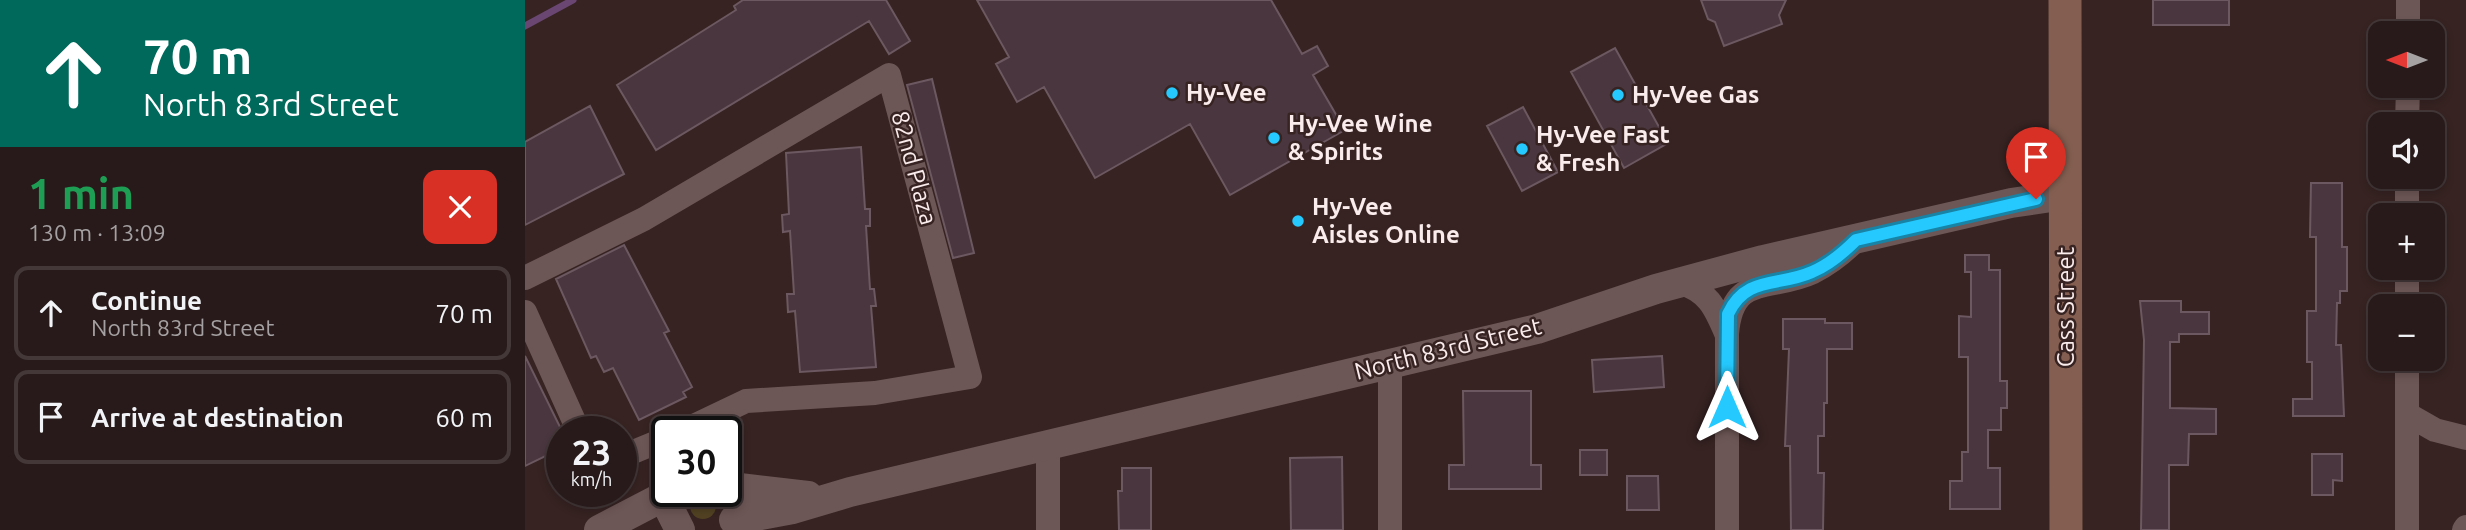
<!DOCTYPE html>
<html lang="en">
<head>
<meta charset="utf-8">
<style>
  body { margin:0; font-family:Ubuntu,sans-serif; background:#302323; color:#f1f3f6; height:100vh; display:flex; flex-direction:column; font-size:26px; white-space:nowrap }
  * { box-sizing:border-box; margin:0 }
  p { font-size:23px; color:#a5a1a2 }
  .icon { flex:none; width:38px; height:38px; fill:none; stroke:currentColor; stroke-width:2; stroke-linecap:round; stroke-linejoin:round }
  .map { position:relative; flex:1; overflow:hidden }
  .sheet { display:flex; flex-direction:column; background:#281a1a; width:525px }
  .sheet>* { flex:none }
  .banner { background:#00695c; color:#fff; overflow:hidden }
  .needle { width:46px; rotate:270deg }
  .fabs { position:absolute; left:1843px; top:21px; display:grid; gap:14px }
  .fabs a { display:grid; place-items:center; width:77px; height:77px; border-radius:14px; background:#281a1a; box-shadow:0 4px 10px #0003,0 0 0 2px #443839; font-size:35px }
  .speed { position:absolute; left:21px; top:416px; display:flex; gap:14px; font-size:35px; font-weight:700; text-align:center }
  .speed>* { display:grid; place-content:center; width:91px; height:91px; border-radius:50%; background:#281a1a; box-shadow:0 4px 10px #0003,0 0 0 2px #443839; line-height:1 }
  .speed small { font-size:18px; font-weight:400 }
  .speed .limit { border:4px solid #111; border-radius:10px; background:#fff; color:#111 }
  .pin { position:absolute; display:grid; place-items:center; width:60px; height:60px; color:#fff; margin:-72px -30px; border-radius:50% 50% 50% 0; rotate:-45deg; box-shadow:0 0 7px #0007 }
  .pin .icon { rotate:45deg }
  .me { position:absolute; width:77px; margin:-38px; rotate:0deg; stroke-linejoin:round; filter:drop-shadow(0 0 5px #0008) }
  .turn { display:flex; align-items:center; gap:24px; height:147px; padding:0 28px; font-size:32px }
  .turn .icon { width:91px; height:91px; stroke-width:2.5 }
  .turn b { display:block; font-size:49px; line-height:60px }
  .round { display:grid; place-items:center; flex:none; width:74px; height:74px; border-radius:14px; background:#302323 }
  .overview { display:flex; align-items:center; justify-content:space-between; height:119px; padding:0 28px }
  h1 { font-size:42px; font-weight:700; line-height:52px; color:#1e9e55 }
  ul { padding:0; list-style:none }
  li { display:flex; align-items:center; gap:21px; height:94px; margin:0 14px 10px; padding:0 14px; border:4px solid #443839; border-radius:14px }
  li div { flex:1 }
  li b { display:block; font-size:26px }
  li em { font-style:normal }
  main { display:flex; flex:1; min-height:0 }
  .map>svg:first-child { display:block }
  .green { fill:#534323 }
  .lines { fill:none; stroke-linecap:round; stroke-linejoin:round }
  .stream { stroke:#6a4673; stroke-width:7 }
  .building { fill:#49363e; stroke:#6c5860; stroke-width:2 }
  .minor { stroke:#6d5756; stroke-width:24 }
  .tertiary { stroke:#6d5756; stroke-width:30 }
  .secondary { stroke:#845f51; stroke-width:33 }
  .route-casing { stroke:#1883a5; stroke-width:18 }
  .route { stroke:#25c9fe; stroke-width:12 }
  .poi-dot { fill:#25c9fe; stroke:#362322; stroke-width:2.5 }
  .labels { text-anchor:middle; stroke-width:5; stroke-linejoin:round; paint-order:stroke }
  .poi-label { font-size:24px; font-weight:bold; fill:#faecec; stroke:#362322; text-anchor:start }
  .street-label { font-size:24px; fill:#faecec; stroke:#362322 }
</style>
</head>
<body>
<main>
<section class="sheet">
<div class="banner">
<div class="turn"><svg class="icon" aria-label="ahead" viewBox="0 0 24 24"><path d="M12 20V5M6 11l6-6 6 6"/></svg><div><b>70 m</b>North 83rd Street</div></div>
</div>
<div class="overview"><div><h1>1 min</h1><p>130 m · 13:09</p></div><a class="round" style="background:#d93025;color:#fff"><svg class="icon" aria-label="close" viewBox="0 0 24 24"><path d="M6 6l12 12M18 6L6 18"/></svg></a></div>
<ul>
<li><svg class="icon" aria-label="ahead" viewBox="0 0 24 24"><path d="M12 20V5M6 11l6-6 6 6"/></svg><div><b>Continue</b><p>North 83rd Street</p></div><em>70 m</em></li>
<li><svg class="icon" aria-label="arrive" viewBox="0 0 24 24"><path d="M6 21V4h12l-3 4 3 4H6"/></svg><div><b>Arrive at destination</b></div><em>60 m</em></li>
</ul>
</section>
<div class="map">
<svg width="1941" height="530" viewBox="0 0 1941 530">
  <rect width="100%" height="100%" fill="#362322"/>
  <path class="green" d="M165 506a13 13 0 1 1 26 0a13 13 0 1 1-26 0Z"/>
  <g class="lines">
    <path class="stream" d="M 0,26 L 48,0"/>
  </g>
  <path class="building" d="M 218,0 L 361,0 L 385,41 L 364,54 L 344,21 L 131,150 L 92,85 L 211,10 L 209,6 Z
    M 452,0 L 746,0 L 777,54 L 792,46 L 803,66 L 788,75 L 820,130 L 705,195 L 665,124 L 570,178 L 519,87 L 492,102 L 471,64 L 484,57 Z
    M 1176,0 L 1261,0 L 1254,15 L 1257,24 L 1199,46 L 1190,22 L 1183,19 Z
    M 1628,0 L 1704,0 L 1704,25 L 1628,25 Z
    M 1090,48 L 1143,143 L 1099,168 L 1046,72 Z
    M 407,79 L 449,253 L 428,258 L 382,85 Z
    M 65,106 L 99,174 L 0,225 L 0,142 Z
    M 998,107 L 1033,172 L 997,191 L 962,126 Z
    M 336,147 L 340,209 L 345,209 L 345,226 L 341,226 L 345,289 L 349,289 L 351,306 L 346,306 L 351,367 L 275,372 L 270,311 L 263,312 L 262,294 L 269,294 L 265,231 L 258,232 L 257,215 L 264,214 L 261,153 Z
    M 1786,183 L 1817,183 L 1817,247 L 1822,247 L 1822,291 L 1815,291 L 1815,303 L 1812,303 L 1811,345 L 1816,345 L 1819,416 L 1768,416 L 1768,399 L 1787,399 L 1787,362 L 1782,362 L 1782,311 L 1791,311 L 1791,237 L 1785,237 Z
    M 99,245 L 144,331 L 139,333 L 167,387 L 158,392 L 161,397 L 114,420 L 88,368 L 79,372 L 71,356 L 66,358 L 31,279 Z
    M 1440,255 L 1464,255 L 1464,270 L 1475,270 L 1475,381 L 1482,381 L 1482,408 L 1476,408 L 1476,430 L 1463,430 L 1463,468 L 1475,468 L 1475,509 L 1425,509 L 1425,481 L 1437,481 L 1437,452 L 1443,452 L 1443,357 L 1434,357 L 1434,316 L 1446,317 L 1446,272 L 1440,272 Z
    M 1615,301 L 1656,301 L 1656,312 L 1684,312 L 1684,334 L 1654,334 L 1654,342 L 1645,342 L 1645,408 L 1691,409 L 1691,434 L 1664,434 L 1663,465 L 1644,465 L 1644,530 L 1616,530 L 1619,340 Z
    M 1258,319 L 1300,319 L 1300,323 L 1327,323 L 1327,349 L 1302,349 L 1302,403 L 1299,403 L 1299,436 L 1293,436 L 1293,473 L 1299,473 L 1298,530 L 1266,530 L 1265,446 L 1260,446 L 1264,349 L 1258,349 Z
    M 0,356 L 37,431 L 37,448 L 0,466 Z
    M 1137,356 L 1139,387 L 1069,392 L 1067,360 Z
    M 938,391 L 1006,391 L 1006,465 L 1016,465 L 1016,489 L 924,489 L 924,465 L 939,465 Z
    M 1055,450 L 1082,450 L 1082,475 L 1055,475 Z
    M 1787,454 L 1817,454 L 1817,481 L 1808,480 L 1808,495 L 1787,495 Z
    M 817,457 L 818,530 L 766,530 L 765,458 Z
    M 597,468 L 626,468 L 626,530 L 594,530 L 593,491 L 597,491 Z
    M 1102,476 L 1133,476 L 1134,510 L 1102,510 Z"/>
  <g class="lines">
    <path class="minor" d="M 1883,33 L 1883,0
      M 1882,124 L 1883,86
      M 1882,215 L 1882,177
      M 0,278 L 119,219 L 364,75 L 445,377 L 350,393 L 221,401 L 156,432
      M 1154,282 C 1183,291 1190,307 1201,333
      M 1882,306 L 1882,268
      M 0,312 L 54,432
      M 1882,414 L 1910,430 L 1941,438
      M 523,446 L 523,530
      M 96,457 L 142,438
      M 865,530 L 865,364
      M 1202,530 L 1202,334 C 1207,272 1245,292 1288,272 C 1304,264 1318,253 1331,240
      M 1882,530 L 1882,359
      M 1939,530 L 1941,527"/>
    <path class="tertiary" d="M 206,487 L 283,496
      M 148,492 L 145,510 L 155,530
      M 209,520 L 268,509 L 325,492 L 1012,329 L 1131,289 L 1238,260 L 1486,203 L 1540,195
      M 74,530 L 147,492"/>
    <path class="secondary" d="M 1540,0 L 1541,530"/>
  </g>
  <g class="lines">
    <g class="route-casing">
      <path id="route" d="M 1202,407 L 1203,314 C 1221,275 1254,287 1287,272 C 1304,265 1318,253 1331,240 L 1511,199"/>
    </g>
    <use href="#route" class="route"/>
  </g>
  <g class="poi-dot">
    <circle cx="647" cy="93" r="7"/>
    <circle cx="1093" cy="95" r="7"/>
    <circle cx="749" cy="138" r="7"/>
    <circle cx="997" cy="149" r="7"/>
    <circle cx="773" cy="221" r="7"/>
  </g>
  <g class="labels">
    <g class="poi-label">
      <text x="661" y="101">Hy-Vee</text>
      <text x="1107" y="103">Hy-Vee Gas</text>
      <text x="763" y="132">Hy-Vee Wine<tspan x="763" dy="28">&amp; Spirits</tspan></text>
      <text x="1011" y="143">Hy-Vee Fast<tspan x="1011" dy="28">&amp; Fresh</tspan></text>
      <text x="787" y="215">Hy-Vee<tspan x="787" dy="28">Aisles Online</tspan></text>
    </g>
    <g class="street-label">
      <text transform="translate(389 168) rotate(75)" y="8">82nd Plaza</text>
      <text transform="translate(1541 307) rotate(-90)" y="8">Cass Street</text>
      <text transform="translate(923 349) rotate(-14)" y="8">North 83rd Street</text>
    </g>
  </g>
</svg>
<div class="fabs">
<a><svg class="needle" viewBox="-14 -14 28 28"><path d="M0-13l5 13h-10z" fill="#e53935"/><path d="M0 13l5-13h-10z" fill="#a5a1a2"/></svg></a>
<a><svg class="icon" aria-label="sound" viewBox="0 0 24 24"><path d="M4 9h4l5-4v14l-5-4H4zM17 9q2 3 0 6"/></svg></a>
<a>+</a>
<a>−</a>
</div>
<div class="speed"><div>23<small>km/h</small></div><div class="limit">30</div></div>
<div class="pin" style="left:1511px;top:199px;background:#d93025"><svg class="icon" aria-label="arrive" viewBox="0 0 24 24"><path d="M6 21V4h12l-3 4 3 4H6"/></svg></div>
<svg class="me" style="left:1202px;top:407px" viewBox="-20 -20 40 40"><path d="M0-17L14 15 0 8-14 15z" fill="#25c9fe" stroke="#fff" stroke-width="4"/></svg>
</div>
</main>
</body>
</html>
